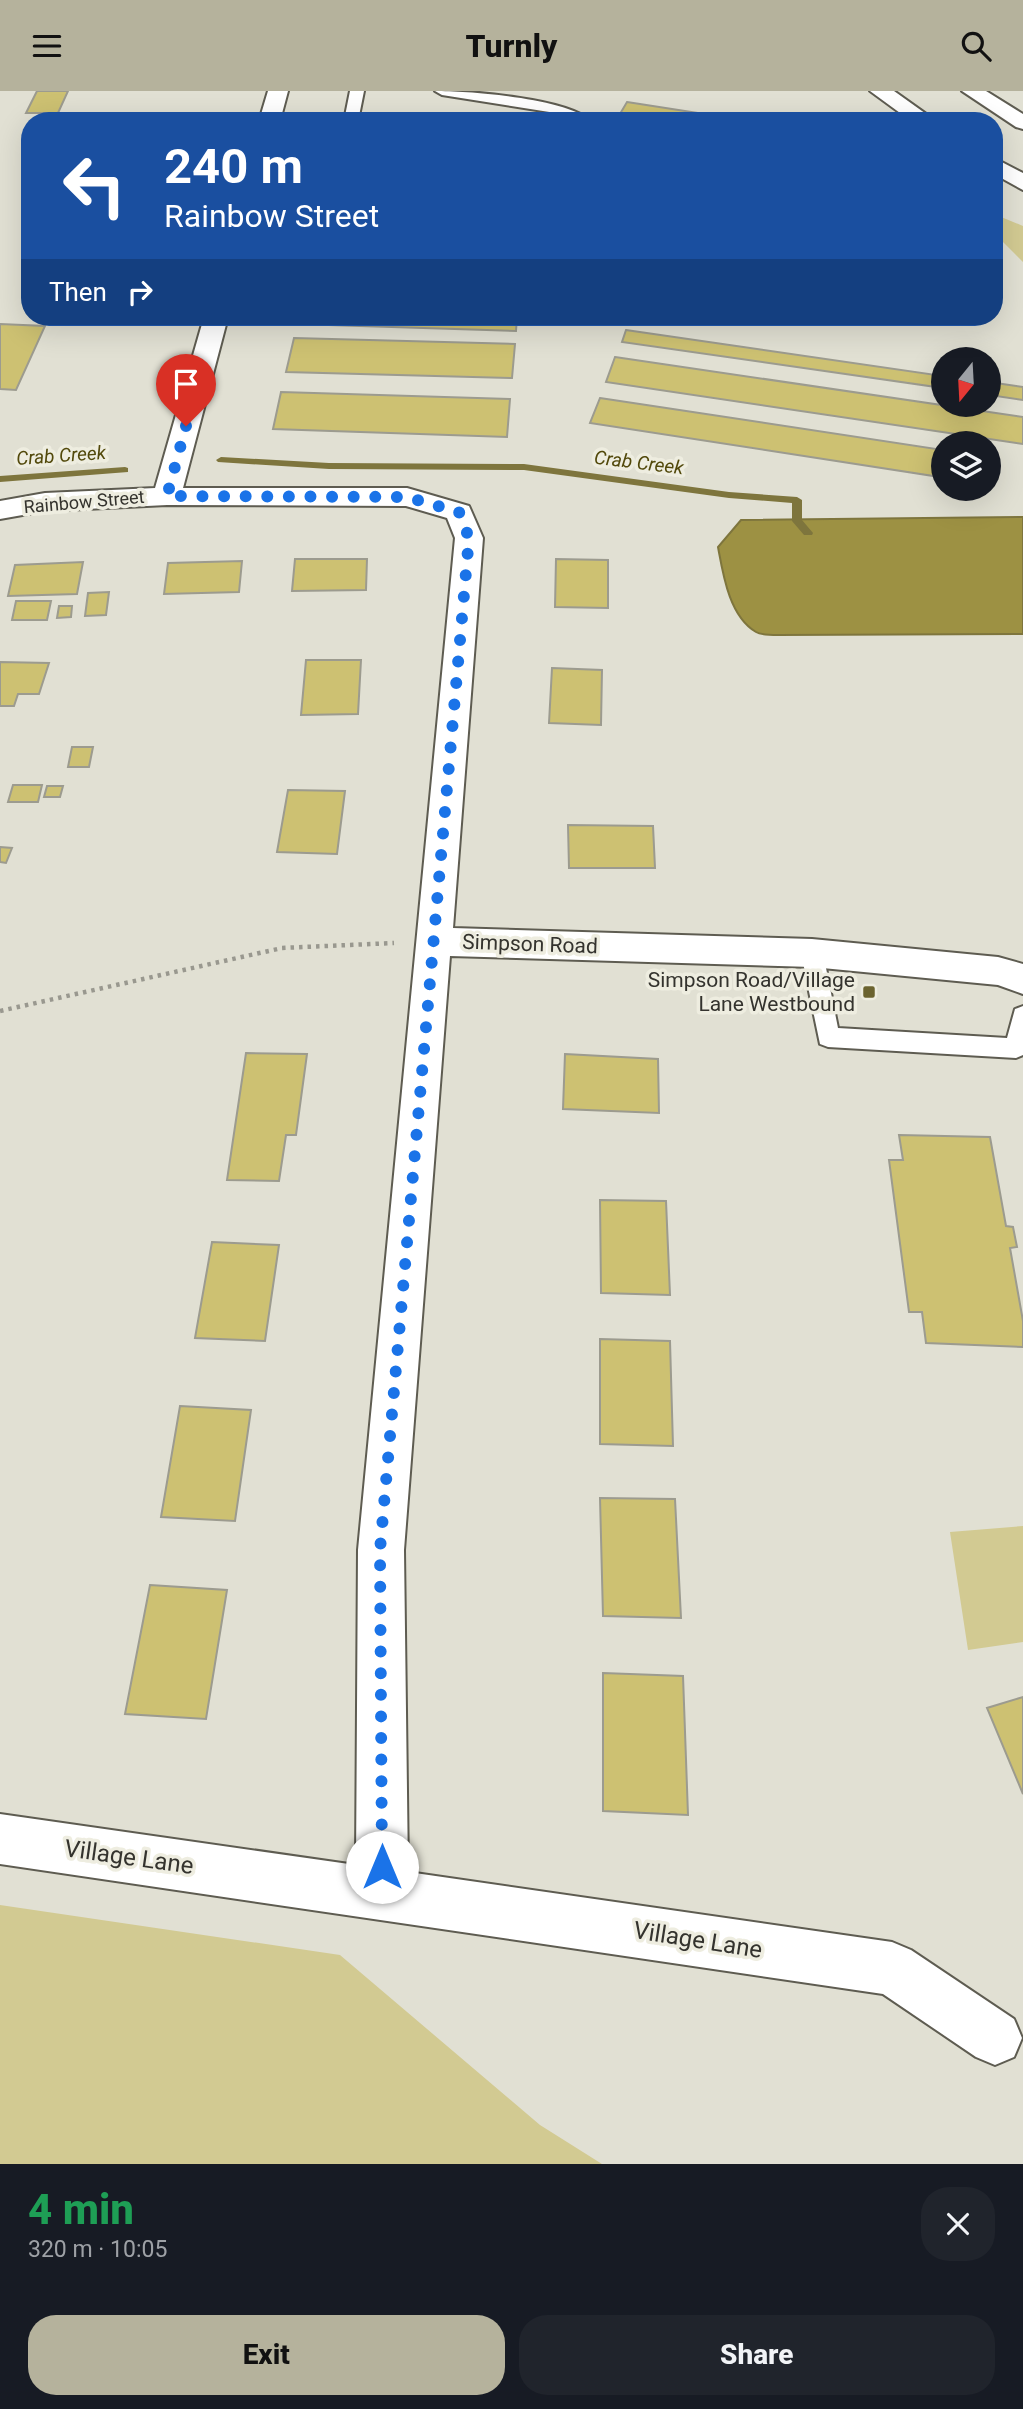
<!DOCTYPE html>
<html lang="en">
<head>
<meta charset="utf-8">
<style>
  body { margin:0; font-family:Roboto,sans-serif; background:#20242c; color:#f1f3f6; height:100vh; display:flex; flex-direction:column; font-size:26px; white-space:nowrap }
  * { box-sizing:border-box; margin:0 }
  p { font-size:23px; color:#9ea1a6 }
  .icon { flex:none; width:38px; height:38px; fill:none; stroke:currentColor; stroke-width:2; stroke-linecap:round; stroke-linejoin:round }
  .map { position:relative; height:2073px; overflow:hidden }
  .drawer { display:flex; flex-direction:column; background:#171b24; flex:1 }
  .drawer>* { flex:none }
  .hud { position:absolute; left:21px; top:21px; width:982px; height:214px; border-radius:28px; box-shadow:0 7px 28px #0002; background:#1a4fa0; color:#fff; overflow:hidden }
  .needle { width:46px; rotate:198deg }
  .tools { position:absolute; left:931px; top:256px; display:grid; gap:14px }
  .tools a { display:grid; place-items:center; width:70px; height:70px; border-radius:50%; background:#171b24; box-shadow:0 7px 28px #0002; font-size:35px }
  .pin { position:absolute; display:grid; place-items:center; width:60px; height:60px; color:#fff; margin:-72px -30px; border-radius:50% 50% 50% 0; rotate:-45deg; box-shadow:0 0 7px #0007 }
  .pin .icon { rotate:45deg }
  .me { position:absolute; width:77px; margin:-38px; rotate:0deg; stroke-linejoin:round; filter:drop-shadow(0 0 5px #0008) }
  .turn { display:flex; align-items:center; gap:24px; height:147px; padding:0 28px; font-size:32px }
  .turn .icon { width:91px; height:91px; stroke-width:2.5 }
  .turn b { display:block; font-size:49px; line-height:60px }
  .then { display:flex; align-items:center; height:66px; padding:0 28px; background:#0003; gap:14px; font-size:26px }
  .round { display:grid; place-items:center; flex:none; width:74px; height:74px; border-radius:28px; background:#20242c }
  .head { display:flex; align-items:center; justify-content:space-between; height:119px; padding:0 28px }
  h1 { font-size:42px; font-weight:800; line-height:52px; color:#1e9e55 }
  .cta { display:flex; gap:14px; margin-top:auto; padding:14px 28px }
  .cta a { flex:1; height:80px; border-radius:28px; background:#b5b29c; color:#111; font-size:28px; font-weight:800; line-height:80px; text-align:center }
  .cta a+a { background:#20242c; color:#f1f3f6 }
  header { display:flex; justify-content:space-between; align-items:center; height:91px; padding:0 28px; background:#b5b29c; color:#111; font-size:32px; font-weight:800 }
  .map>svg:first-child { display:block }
  .green { fill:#d2ca92 }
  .water { fill:#9d9143; stroke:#7e753d; stroke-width:2 }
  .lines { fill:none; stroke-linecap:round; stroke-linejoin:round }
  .stream { fill:#7e753d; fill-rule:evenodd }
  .building { fill:#cdc172; stroke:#9c9b8f; stroke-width:2 }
  .lane-casing { stroke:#5e5c51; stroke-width:4 }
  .street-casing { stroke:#5e5c51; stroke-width:4 }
  .highway-casing { stroke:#5e5c51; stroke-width:4 }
  .path { stroke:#99988f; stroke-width:4.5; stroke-dasharray:3.5 5; stroke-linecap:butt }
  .lane { fill:#fff; fill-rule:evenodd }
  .street { fill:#fff; fill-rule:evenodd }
  .highway { fill:#fff; fill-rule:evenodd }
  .route { stroke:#1a73e8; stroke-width:12; stroke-dasharray:0 21.6 }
  .poi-dot { fill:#6b632f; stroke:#eeede0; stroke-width:2.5 }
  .labels { text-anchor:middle; stroke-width:7; stroke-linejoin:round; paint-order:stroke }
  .far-street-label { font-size:18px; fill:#34332e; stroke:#eeede0 }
  .far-water-label { font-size:19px; font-style:italic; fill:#52490b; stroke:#eeede0 }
  .street-label { font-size:21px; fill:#34332e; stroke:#eeede0 }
  .poi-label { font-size:21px; fill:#34332e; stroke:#eeede0; text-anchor:end }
  .near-street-label { font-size:24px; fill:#34332e; stroke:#eeede0 }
</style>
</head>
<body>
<header><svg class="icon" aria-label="menu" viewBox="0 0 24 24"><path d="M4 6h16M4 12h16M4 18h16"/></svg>Turnly<svg class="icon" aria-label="search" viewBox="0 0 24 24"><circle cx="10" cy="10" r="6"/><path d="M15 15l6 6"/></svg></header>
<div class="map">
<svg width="1023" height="2073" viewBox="0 0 1023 2073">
  <rect width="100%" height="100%" fill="#e1e0d3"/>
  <path class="green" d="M 994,123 L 1023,135 L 1023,171 L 994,142 Z
    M 1023,1435 L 1023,1551 L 968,1559 L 950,1441 Z
    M 0,1814 L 340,1864 L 540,2034 L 602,2073 L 0,2073 Z"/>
  <path class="water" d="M 1023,426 L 1023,543 L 778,544 C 772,544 761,544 756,541 C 729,525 723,483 718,456 L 741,429 Z"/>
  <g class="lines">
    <path class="stream" d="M 221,366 L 329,372 L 524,373 L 729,401 L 797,406 L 802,409 L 802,429 L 813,442 L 812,444 L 804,444 L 792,430 L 792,412 L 729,407 L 524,379 L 329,378 L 218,371 L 216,369 Z
      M 125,376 L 128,377 L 128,381 L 0,391 L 0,385 Z"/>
  </g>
  <path class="building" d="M 37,0 L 68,0 L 58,22 L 26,22 Z
    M 627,11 L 698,22 L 694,30 L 617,28 Z
    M 300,226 L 517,226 L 516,240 L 298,233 Z
    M 0,233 L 45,235 L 16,299 L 0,298 Z
    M 626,239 L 943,285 L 943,297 L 622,251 Z
    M 294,247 L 515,253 L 512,287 L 286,281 Z
    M 615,266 L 1023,326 L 1023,353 L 606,291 Z
    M 989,291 L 1023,296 L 1023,309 L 989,304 Z
    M 281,301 L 510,308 L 507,346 L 273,338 Z
    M 600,307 L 943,359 L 940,386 L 590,332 Z
    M 295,468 L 367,468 L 366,499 L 292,500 Z
    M 556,468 L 608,469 L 608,517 L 555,516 Z
    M 242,470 L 239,501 L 164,503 L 168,472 Z
    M 83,471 L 77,503 L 8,505 L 15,474 Z
    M 109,501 L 106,524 L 85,525 L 88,502 Z
    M 16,510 L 51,510 L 47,529 L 12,529 Z
    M 59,515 L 72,515 L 71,526 L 57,527 Z
    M 306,569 L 361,569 L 358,623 L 301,624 Z
    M 0,571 L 49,572 L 39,603 L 18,603 L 14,615 L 0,615 Z
    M 552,577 L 602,579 L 601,634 L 549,632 Z
    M 72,656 L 93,656 L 89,676 L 68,676 Z
    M 13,694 L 42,694 L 38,711 L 8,711 Z
    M 47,695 L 63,695 L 60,706 L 44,706 Z
    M 288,699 L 345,700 L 337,763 L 277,761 Z
    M 568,734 L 653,735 L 655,777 L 569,777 Z
    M 0,756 L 12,757 L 6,772 L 0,771 Z
    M 246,962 L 307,963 L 296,1044 L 286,1044 L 279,1090 L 227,1089 Z
    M 565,963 L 658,968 L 659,1022 L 563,1018 Z
    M 899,1044 L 990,1046 L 1006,1135 L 1013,1136 L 1017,1156 L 1010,1157 L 1023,1230 L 1023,1256 L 926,1252 L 922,1221 L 909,1221 L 889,1069 L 903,1069 Z
    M 600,1109 L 666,1110 L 670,1204 L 601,1202 Z
    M 212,1151 L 279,1154 L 265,1250 L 195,1247 Z
    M 600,1248 L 670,1250 L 673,1355 L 600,1353 Z
    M 180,1315 L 251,1319 L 235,1430 L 161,1426 Z
    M 600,1407 L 675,1408 L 681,1527 L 603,1525 Z
    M 150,1494 L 227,1499 L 206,1628 L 125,1623 Z
    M 603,1582 L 683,1585 L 688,1724 L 603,1720 Z
    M 1023,1606 L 1023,1703 L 987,1617 Z"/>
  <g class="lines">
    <g class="lane-casing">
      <path id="lane" d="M 350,0 L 364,0 L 358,30 L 344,30 Z
        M 435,0 C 469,0 567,7 591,30 L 574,30 L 562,23 L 442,4 Z
        M 812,853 L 820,856 L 823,862 L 838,937 L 1007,947 L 1015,918 L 1023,915 L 1023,964 L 1016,967 L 828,956 L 820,953 L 801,862 L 804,856 Z"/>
    </g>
    <g class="street-casing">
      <path id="street" d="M 268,0 L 288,0 L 280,30 L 259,30 Z
        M 204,226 L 228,226 L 183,397 L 407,397 L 469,415 L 483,447 L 453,837 L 812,848 L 998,866 L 1023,873 L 1023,903 L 998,894 L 812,876 L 450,865 L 404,1459 L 408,1781 L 892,1851 L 911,1859 L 1014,1928 L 1022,1947 L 1014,1966 L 995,1974 L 976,1966 L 883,1903 L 0,1773 L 0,1723 L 356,1774 L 358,1459 L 455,447 L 447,427 L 406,415 L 167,414 L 45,420 L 0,428 L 0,410 L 45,402 L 155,397 Z"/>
    </g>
    <g class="highway-casing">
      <path id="highway" d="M 870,0 L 894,0 L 936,30 L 911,30 Z
        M 962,0 L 986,0 L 1023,23 L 1023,38 L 1016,36 Z
        M 994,67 L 1023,82 L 1023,99 L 994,83 Z"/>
    </g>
    <path class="path" d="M 0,920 L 282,857 L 394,852"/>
    <use href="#lane" class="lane"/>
    <use href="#street" class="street"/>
    <use href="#highway" class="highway"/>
  </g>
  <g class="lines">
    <path class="route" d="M 186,335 L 167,405 L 407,406 L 459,421 L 469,447 L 380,1459 L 382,1776"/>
  </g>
  <rect class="poi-dot" x="862" y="894" width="14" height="14" rx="3.5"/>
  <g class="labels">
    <g class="far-street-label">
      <text transform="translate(84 411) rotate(-5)" y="6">Rainbow Street</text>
    </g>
    <g class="far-water-label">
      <text transform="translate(61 364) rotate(-4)" y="7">Crab Creek</text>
      <text transform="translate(639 371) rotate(7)" y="7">Crab Creek</text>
    </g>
    <g class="street-label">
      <text transform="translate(530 853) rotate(2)" y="7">Simpson Road</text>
    </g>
    <g class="poi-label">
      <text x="855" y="896">Simpson Road/Village<tspan x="855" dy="24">Lane Westbound</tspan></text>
    </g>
    <g class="near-street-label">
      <text transform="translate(129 1766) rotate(8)" y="8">Village Lane</text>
      <text transform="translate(698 1849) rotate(9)" y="8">Village Lane</text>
    </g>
  </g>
</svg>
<div class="tools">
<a><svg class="needle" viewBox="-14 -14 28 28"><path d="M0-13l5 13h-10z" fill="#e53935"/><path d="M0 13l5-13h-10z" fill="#9ea1a6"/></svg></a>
<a><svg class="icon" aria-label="layers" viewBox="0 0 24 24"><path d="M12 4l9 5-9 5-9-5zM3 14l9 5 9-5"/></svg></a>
</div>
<div class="pin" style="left:186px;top:335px;background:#d93025"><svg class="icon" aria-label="arrive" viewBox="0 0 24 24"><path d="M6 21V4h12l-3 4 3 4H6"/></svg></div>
<svg class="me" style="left:382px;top:1776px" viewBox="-20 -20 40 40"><circle r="19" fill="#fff"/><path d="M0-13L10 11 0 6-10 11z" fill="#1a73e8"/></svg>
<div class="hud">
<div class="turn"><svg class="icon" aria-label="left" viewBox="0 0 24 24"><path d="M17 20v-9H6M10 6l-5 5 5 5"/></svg><div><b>240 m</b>Rainbow Street</div></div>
<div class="then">Then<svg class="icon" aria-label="right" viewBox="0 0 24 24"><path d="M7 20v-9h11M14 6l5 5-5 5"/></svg></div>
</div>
</div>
<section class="drawer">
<div class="head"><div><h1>4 min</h1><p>320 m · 10:05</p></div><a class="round"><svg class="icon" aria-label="close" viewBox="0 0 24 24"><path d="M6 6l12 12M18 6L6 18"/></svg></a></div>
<div class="cta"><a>Exit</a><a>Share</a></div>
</section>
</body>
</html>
